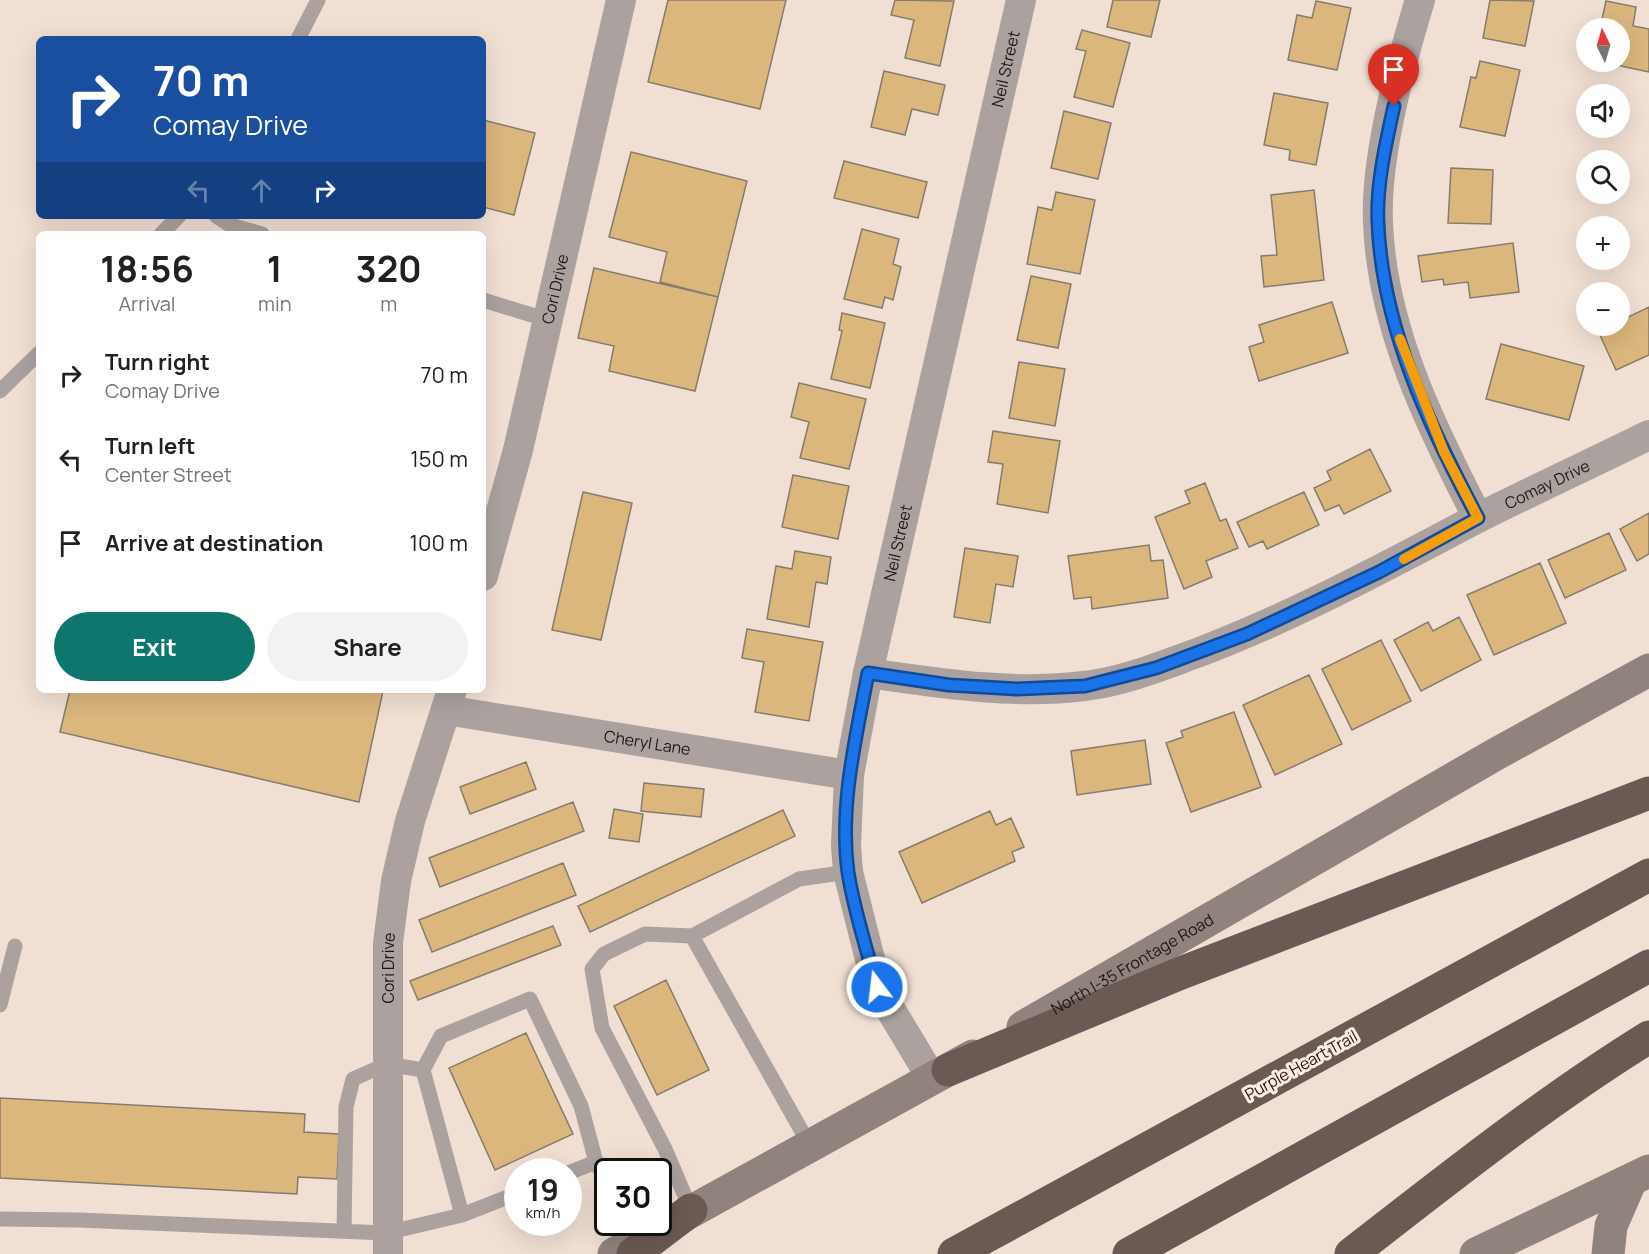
<!DOCTYPE html>
<html lang="en">
<head>
<meta charset="utf-8">
<style>
  body { margin:0; font-family:Manrope,sans-serif; background:#f2f2f2; color:#202124; height:100vh; display:flex; flex-direction:column; font-size:22px; white-space:nowrap }
  * { box-sizing:border-box; margin:0 }
  p { font-size:20px; color:#757577 }
  .icon { flex:none; width:33px; height:33px; fill:none; stroke:currentColor; stroke-width:2; stroke-linecap:round; stroke-linejoin:round }
  .map { position:relative; flex:1; overflow:hidden }
  .sheet { position:absolute; left:36px; top:231px; width:450px; height:462px; display:flex; flex-direction:column; background:#fff; border-radius:9px; box-shadow:0 6px 24px #0002 }
  .sheet>* { flex:none }
  .top-card { position:absolute; left:36px; top:36px; width:450px; height:183px; border-radius:9px; box-shadow:0 6px 24px #0002; background:#1a4fa0; color:#fff; overflow:hidden }
  .needle { width:39px; rotate:355deg }
  .fabs { position:absolute; left:1576px; top:18px; display:grid; gap:12px }
  .fabs a { display:grid; place-items:center; width:54px; height:54px; border-radius:50%; background:#fff; box-shadow:0 6px 24px #0002; font-size:30px }
  .speed { position:absolute; left:504px; top:1158px; display:flex; gap:12px; font-size:30px; font-weight:700; text-align:center }
  .speed>* { display:grid; place-content:center; width:78px; height:78px; border-radius:50%; background:#fff; box-shadow:0 6px 24px #0002; line-height:1 }
  .speed small { font-size:15px; font-weight:400 }
  .speed .limit { border:3px solid #111; border-radius:9px; background:#fff; color:#111 }
  .pin { position:absolute; display:grid; place-items:center; width:51px; height:51px; color:#fff; margin:-62px -26px; border-radius:50% 50% 50% 0; rotate:-45deg; box-shadow:0 0 6px #0007 }
  .pin .icon { rotate:45deg }
  .me { position:absolute; width:66px; margin:-33px; rotate:345deg; stroke-linejoin:round; filter:drop-shadow(0 0 4px #0008) }
  .turn { display:flex; align-items:center; gap:21px; height:126px; padding:0 18px; font-size:27px }
  .turn .icon { width:78px; height:78px; stroke-width:2.5 }
  .turn b { display:block; font-size:42px; line-height:51px }
  .lanes { display:flex; align-items:center; height:57px; padding:0 18px; background:#0003; justify-content:center; gap:30px; direction:ltr }
  .lanes .off { opacity:.35 }
  .eta { display:flex; justify-content:space-evenly; align-items:center; height:102px; text-align:center }
  .eta b { font-size:36px; font-weight:700; line-height:42px }
  .button { display:flex; gap:12px; margin-top:auto; padding:12px 18px }
  .button a { flex:1; height:69px; border-radius:36px; background:#0f766e; color:#fff; font-size:24px; font-weight:700; line-height:69px; text-align:center }
  .button a+a { background:#f2f2f2; color:#202124 }
  ul { padding:0; list-style:none }
  li { display:flex; align-items:center; gap:18px; height:84px; padding:0 18px }
  li div { flex:1 }
  li b { display:block; font-size:22px }
  li em { font-style:normal }
  .map>svg:first-child { display:block }
  .building { fill:#dbb67d; stroke:#867c6d; stroke-width:1.5 }
  .lines { fill:none; stroke-linecap:round; stroke-linejoin:round }
  .lane { stroke:#aba29f; stroke-width:15 }
  .street { stroke:#aba29f; stroke-width:30 }
  .secondary { stroke:#90837e; stroke-width:33 }
  .highway { stroke:#6b5953; stroke-width:33 }
  .route-casing { stroke:#114b97; stroke-width:15 }
  .route { stroke:#1a73e8; stroke-width:10 }
  .slow { stroke:#f59e0b; stroke-width:10 }
  .labels { text-anchor:middle; stroke-width:6; stroke-linejoin:round; paint-order:stroke }
  .street-label { font-size:16px; fill:#1d1813; stroke:#feede0 }
</style>
</head>
<body>
<div class="map">
<svg width="1649" height="1254" viewBox="0 0 1649 1254">
  <rect width="100%" height="100%" fill="#f1dfd3"/>
  <path class="building" d="M 668,0 L 786,0 L 760,109 L 648,82 Z
    M 895,0 L 954,1 L 940,66 L 905,58 L 914,20 L 891,15 Z
    M 1113,0 L 1160,0 L 1151,37 L 1107,27 Z
    M 1490,0 L 1534,1 L 1525,46 L 1483,38 Z
    M 1316,1 L 1351,8 L 1337,70 L 1288,60 L 1297,15 L 1312,18 Z
    M 1606,1 L 1636,7 L 1633,26 L 1649,29 L 1649,72 L 1602,62 L 1620,62 L 1620,28 L 1600,28 Z
    M 1082,30 L 1130,43 L 1113,107 L 1074,97 L 1086,51 L 1076,49 Z
    M 1480,61 L 1520,70 L 1505,136 L 1460,127 L 1471,77 L 1476,78 Z
    M 884,71 L 945,85 L 938,115 L 912,109 L 905,135 L 871,127 Z
    M 1274,93 L 1328,103 L 1316,165 L 1289,160 L 1290,150 L 1264,145 Z
    M 1064,111 L 1111,123 L 1098,179 L 1051,168 Z
    M 483,120 L 535,133 L 514,215 L 483,207 Z
    M 631,152 L 747,181 L 718,297 L 660,282 L 667,252 L 609,237 Z
    M 844,161 L 927,182 L 918,218 L 834,198 Z
    M 1451,168 L 1493,170 L 1491,224 L 1448,223 Z
    M 1314,190 L 1324,280 L 1264,287 L 1261,256 L 1277,255 L 1271,195 Z
    M 1056,192 L 1095,200 L 1080,274 L 1027,264 L 1038,207 L 1052,210 Z
    M 862,229 L 899,239 L 893,264 L 901,267 L 893,300 L 885,297 L 882,308 L 844,299 Z
    M 1513,243 L 1519,292 L 1470,298 L 1468,282 L 1444,285 L 1443,279 L 1422,282 L 1418,256 Z
    M 594,268 L 718,297 L 695,391 L 609,371 L 614,346 L 578,338 Z
    M 1031,276 L 1071,284 L 1058,348 L 1017,340 Z
    M 1332,302 L 1348,353 L 1259,381 L 1249,347 L 1264,342 L 1259,325 Z
    M 1649,307 L 1649,355 L 1616,370 L 1598,331 L 1610,326 L 1620,326 L 1620,321 Z
    M 842,313 L 885,323 L 870,388 L 831,379 L 842,331 L 839,330 Z
    M 1501,344 L 1584,366 L 1569,420 L 1486,399 Z
    M 1019,362 L 1065,369 L 1055,426 L 1009,418 Z
    M 799,383 L 866,399 L 849,469 L 800,458 L 809,422 L 791,417 Z
    M 993,431 L 1060,441 L 1048,513 L 997,504 L 1003,464 L 988,462 Z
    M 1370,449 L 1391,491 L 1344,514 L 1339,505 L 1325,511 L 1314,488 L 1331,480 L 1327,471 Z
    M 793,475 L 849,486 L 838,539 L 782,527 Z
    M 1205,483 L 1220,521 L 1226,519 L 1238,548 L 1206,561 L 1212,577 L 1184,589 L 1155,517 L 1190,503 L 1185,491 Z
    M 583,492 L 632,503 L 601,640 L 552,630 Z
    M 1304,492 L 1319,525 L 1267,549 L 1263,541 L 1249,547 L 1237,522 Z
    M 1649,513 L 1649,554 L 1637,561 L 1620,529 Z
    M 1609,533 L 1626,570 L 1565,598 L 1548,560 Z
    M 1149,545 L 1151,561 L 1163,560 L 1168,598 L 1092,609 L 1091,597 L 1074,599 L 1068,556 Z
    M 965,548 L 1018,556 L 1013,587 L 996,584 L 990,623 L 954,617 Z
    M 795,551 L 831,557 L 827,584 L 816,582 L 809,627 L 767,619 L 776,566 L 792,569 Z
    M 1540,563 L 1566,623 L 1494,655 L 1467,595 Z
    M 1459,617 L 1481,660 L 1421,691 L 1394,640 L 1428,622 L 1433,631 Z
    M 747,629 L 823,642 L 809,721 L 755,712 L 764,662 L 742,658 Z
    M 1381,640 L 1411,701 L 1352,730 L 1322,669 Z
    M 1309,675 L 1342,744 L 1275,775 L 1243,705 Z
    M 70,690 L 380,690 L 383,691 L 359,802 L 60,732 Z
    M 1234,712 L 1261,787 L 1191,812 L 1166,743 L 1183,737 L 1181,731 Z
    M 1145,740 L 1151,784 L 1077,795 L 1071,751 Z
    M 526,762 L 536,789 L 470,814 L 460,787 Z
    M 644,783 L 704,789 L 701,817 L 641,811 Z
    M 573,802 L 584,831 L 440,887 L 429,858 Z
    M 614,809 L 643,814 L 639,842 L 609,838 Z
    M 783,810 L 795,836 L 590,932 L 578,906 Z
    M 990,811 L 996,825 L 1011,818 L 1024,847 L 1012,852 L 1015,861 L 922,903 L 899,852 Z
    M 563,863 L 576,895 L 432,952 L 419,920 Z
    M 553,926 L 561,945 L 418,1000 L 410,981 Z
    M 666,980 L 709,1070 L 657,1095 L 614,1006 Z
    M 526,1033 L 573,1134 L 495,1170 L 449,1068 Z
    M 0,1098 L 305,1114 L 304,1132 L 339,1134 L 337,1179 L 298,1177 L 297,1194 L 0,1178 Z"/>
  <g class="lines">
    <path class="lane" d="M 298,39 L 318,0
      M 216,216 L 230,225 L 262,234
      M 161,234 L 179,216
      M 483,300 L 548,320
      M 0,391 L 39,353
      M 0,1005 L 15,946
      M 809,1144 L 692,936 L 799,879 L 848,872
      M 568,1173 L 596,1162
      M 691,1210 L 665,1149 L 602,1028 L 592,969 L 604,954 L 645,934 L 692,936
      M 462,1215 L 423,1070 L 441,1036 L 530,999 L 581,1106 L 596,1162 L 608,1185
      M 0,1219 L 78,1220 L 386,1233 L 462,1215 L 518,1193
      M 626,1222 L 636,1241
      M 344,1231 L 346,1107 L 353,1079 L 387,1064 L 423,1070"/>
    <g class="street">
      <path d="M 1420,0 C 1401,62 1375,158 1378,223 C 1382,328 1431,427 1478,518"/>
      <path id="s1" d="M 483,576 L 518,450 L 621,0"/>
      <path id="s2" d="M 868,673 C 939,683 1012,695 1084,686 C 1122,682 1161,666 1197,653 C 1295,616 1384,567 1478,518 C 1534,490 1592,463 1649,435"/>
      <path id="s3" d="M 446,710 L 849,775"/>
      <path id="s4" d="M 931,1077 L 877,987 L 848,872 L 846,846 L 849,775 L 868,673 L 1021,0"/>
      <path id="s5" d="M 388,1254 L 388,943 L 396,881 L 410,821 L 452,690"/>
    </g>
    <g class="secondary">
      <path id="s6" d="M 1023,1027 L 1496,754 L 1649,670"/>
      <path d="M 614,1254 L 973,1056"/>
      <path d="M 1476,1254 L 1649,1171"/>
      <path d="M 1608,1254 L 1611,1226 L 1631,1180"/>
    </g>
    <path class="highway" d="M 948,1070 L 1181,973 L 1649,793
      M 633,1254 L 691,1210
      M 954,1254 L 1649,875
      M 1129,1254 L 1649,966
      M 1351,1254 C 1448,1179 1544,1102 1649,1037"/>
  </g>
  <g class="lines">
    <g class="route-casing">
      <path id="route" d="M 877,987 C 867,950 854,911 848,872 C 839,806 856,737 868,673 L 949,685 L 1017,689 L 1085,686 L 1156,668 L 1247,634 L 1379,572 L 1478,518 C 1430,428 1382,327 1378,223 C 1376,185 1386,143 1394,106"/>
    </g>
    <use href="#route" class="route"/>
    <path class="slow" d="M 1400,339 L 1444,452 L 1478,518 L 1404,559"/>
  </g>
  <g class="labels">
    <g class="street-label">
      <text dy="6" stroke="none"><textPath href="#s4" startOffset="1044">Neil Street</textPath></text>
      <text dy="6" stroke="none"><textPath href="#s1" startOffset="296">Cori Drive</textPath></text>
      <text dy="6" stroke="none"><textPath href="#s2" startOffset="724">Comay Drive</textPath></text>
      <text dy="6" stroke="none"><textPath href="#s4" startOffset="558">Neil Street</textPath></text>
      <text dy="6" stroke="none"><textPath href="#s3" startOffset="204">Cheryl Lane</textPath></text>
      <text dy="6" stroke="none"><textPath href="#s6" startOffset="126">North I-35 Frontage Road</textPath></text>
      <text dy="6" stroke="none"><textPath href="#s5" startOffset="286">Cori Drive</textPath></text>
      <text transform="translate(1301 1065) rotate(-29)" y="6">Purple Heart Trail</text>
    </g>
  </g>
</svg>
<div class="fabs">
<a><svg class="needle" viewBox="-14 -14 28 28"><path d="M0-13l5 13h-10z" fill="#e53935"/><path d="M0 13l5-13h-10z" fill="#757577"/></svg></a>
<a><svg class="icon" aria-label="sound" viewBox="0 0 24 24"><path d="M4 9h4l5-4v14l-5-4H4zM17 9q2 3 0 6"/></svg></a>
<a><svg class="icon" aria-label="search" viewBox="0 0 24 24"><circle cx="10" cy="10" r="6"/><path d="M15 15l6 6"/></svg></a>
<a>+</a>
<a>−</a>
</div>
<div class="speed"><div>19<small>km/h</small></div><div class="limit">30</div></div>
<div class="pin" style="left:1394px;top:106px;background:#d93025"><svg class="icon" aria-label="arrive" viewBox="0 0 24 24"><path d="M6 21V4h12l-3 4 3 4H6"/></svg></div>
<svg class="me" style="left:877px;top:987px" viewBox="-20 -20 40 40"><circle r="17" fill="#1a73e8" stroke="#fff" stroke-width="3"/><path d="M0-11L8 9 0 5-8 9z" fill="#fff"/></svg>
<div class="top-card">
<div class="turn"><svg class="icon" aria-label="right" viewBox="0 0 24 24"><path d="M7 20v-9h11M14 6l5 5-5 5"/></svg><div><b>70 m</b>Comay Drive</div></div>
<div class="lanes"><svg class="icon off" aria-label="left" viewBox="0 0 24 24"><path d="M17 20v-9H6M10 6l-5 5 5 5"/></svg><svg class="icon off" aria-label="ahead" viewBox="0 0 24 24"><path d="M12 20V5M6 11l6-6 6 6"/></svg><svg class="icon" aria-label="right" viewBox="0 0 24 24"><path d="M7 20v-9h11M14 6l5 5-5 5"/></svg></div>
</div>
<section class="sheet">
<div class="eta">
<div><b>18:56</b><p>Arrival</p></div>
<div><b>1</b><p>min</p></div>
<div><b>320</b><p>m</p></div>
</div>
<ul>
<li><svg class="icon" aria-label="right" viewBox="0 0 24 24"><path d="M7 20v-9h11M14 6l5 5-5 5"/></svg><div><b>Turn right</b><p>Comay Drive</p></div><em>70 m</em></li>
<li><svg class="icon" aria-label="left" viewBox="0 0 24 24"><path d="M17 20v-9H6M10 6l-5 5 5 5"/></svg><div><b>Turn left</b><p>Center Street</p></div><em>150 m</em></li>
<li><svg class="icon" aria-label="arrive" viewBox="0 0 24 24"><path d="M6 21V4h12l-3 4 3 4H6"/></svg><div><b>Arrive at destination</b></div><em>100 m</em></li>
</ul>
<div class="button"><a>Exit</a><a>Share</a></div>
</section>
</div>
</body>
</html>
